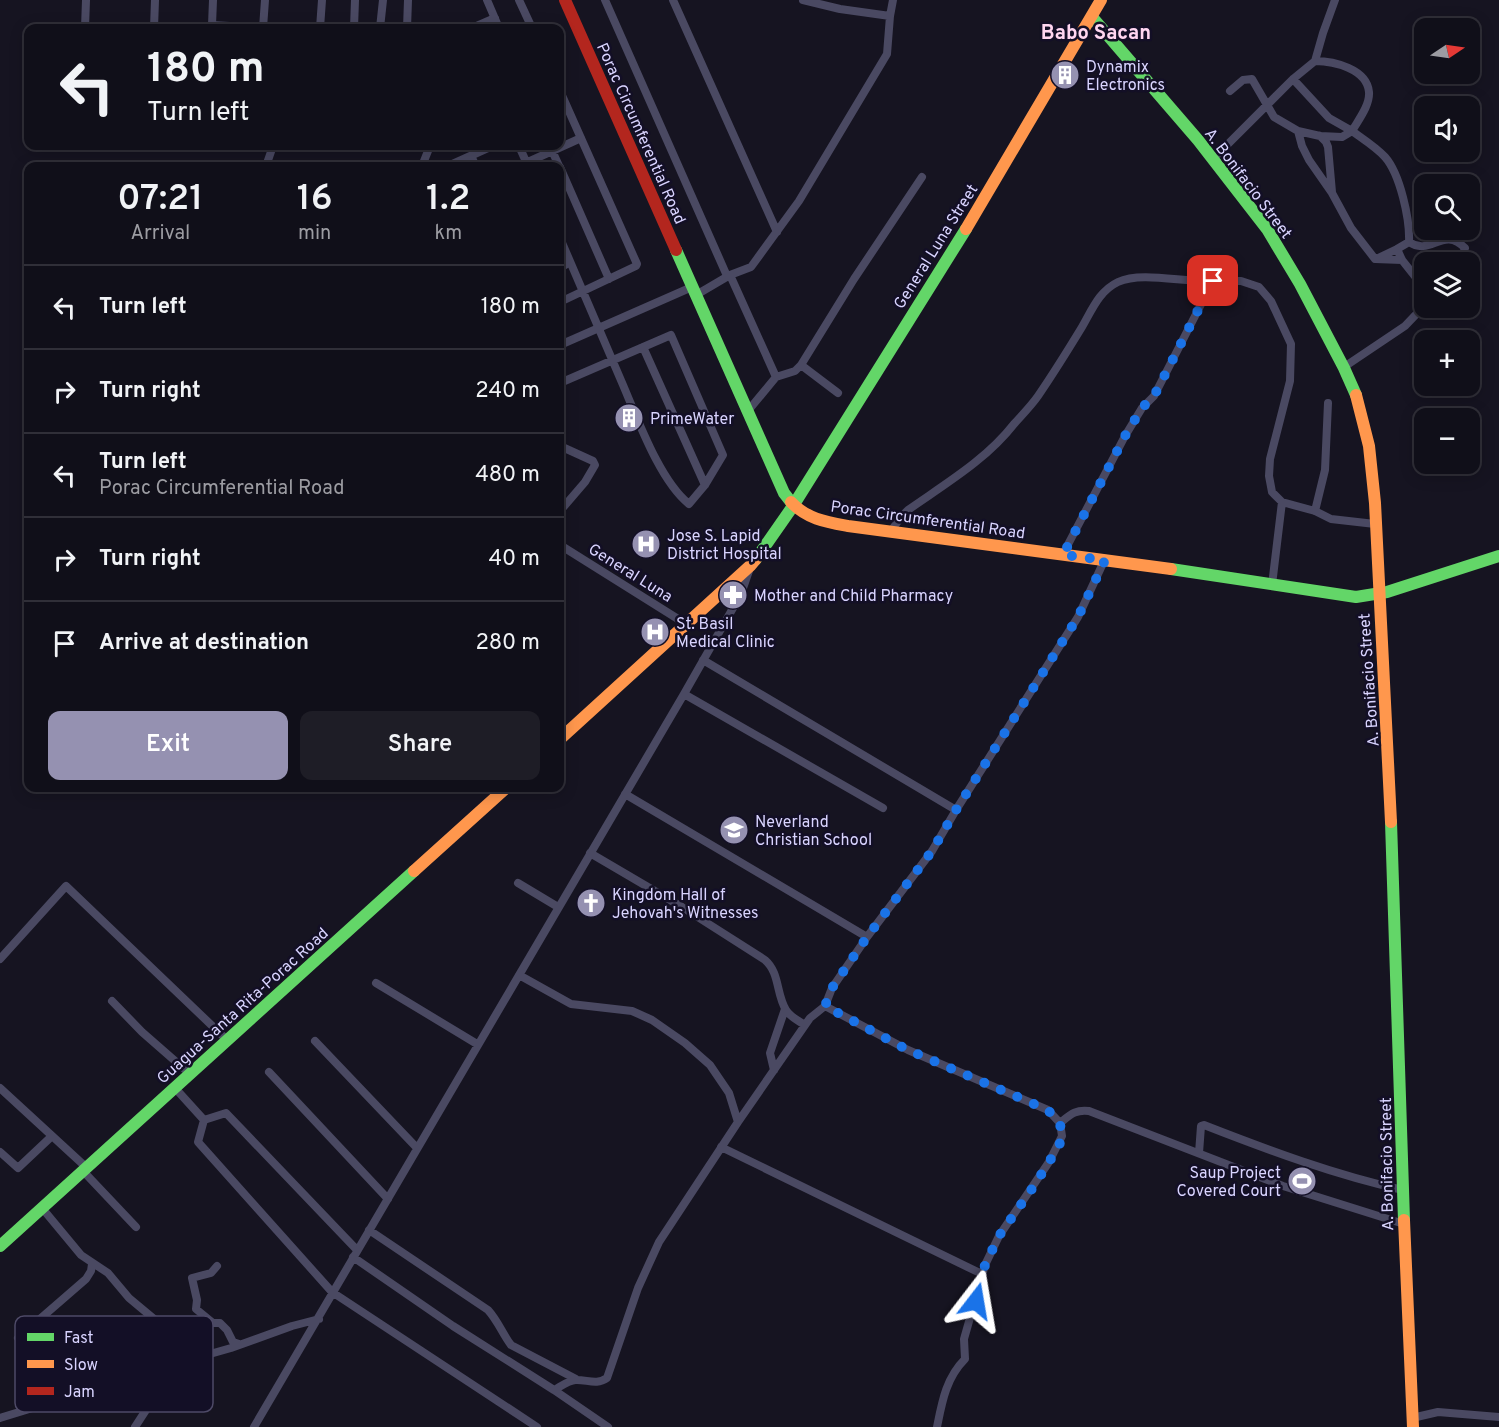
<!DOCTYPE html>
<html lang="en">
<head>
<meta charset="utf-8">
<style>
  body { margin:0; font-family:Overpass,sans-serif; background:#1e1d26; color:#f1f3f6; height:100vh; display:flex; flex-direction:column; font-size:22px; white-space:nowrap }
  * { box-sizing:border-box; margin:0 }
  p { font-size:20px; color:#9c9ca2 }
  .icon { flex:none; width:33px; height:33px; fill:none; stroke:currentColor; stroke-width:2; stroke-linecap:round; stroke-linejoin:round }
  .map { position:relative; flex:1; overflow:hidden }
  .drawer { position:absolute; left:24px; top:162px; width:540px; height:630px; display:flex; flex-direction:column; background:#100f19; border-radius:12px; box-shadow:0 3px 15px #0003,0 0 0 2px #302f38 }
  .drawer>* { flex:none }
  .hud { position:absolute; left:24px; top:24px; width:540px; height:126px; border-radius:12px; box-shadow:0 3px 15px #0003,0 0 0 2px #302f38; background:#100f19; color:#f1f3f6; overflow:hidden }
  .needle { width:39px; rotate:77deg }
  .fabs { position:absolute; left:1414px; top:18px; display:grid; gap:12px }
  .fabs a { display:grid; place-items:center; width:66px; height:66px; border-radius:12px; background:#100f19; box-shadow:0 3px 15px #0003,0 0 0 2px #302f38; font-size:30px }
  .pin { position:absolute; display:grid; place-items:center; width:51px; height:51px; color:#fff; margin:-26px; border-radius:12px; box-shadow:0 3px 9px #0006 }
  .me { position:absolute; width:66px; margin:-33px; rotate:14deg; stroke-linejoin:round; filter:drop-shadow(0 0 4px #0008) }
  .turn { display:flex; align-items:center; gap:21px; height:126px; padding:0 24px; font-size:27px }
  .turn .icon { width:78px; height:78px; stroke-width:2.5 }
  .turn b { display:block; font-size:42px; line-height:51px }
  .eta { display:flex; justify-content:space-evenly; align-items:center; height:102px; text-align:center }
  .eta b { font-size:36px; font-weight:600; line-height:42px }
  .action { display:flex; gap:12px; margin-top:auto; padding:12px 24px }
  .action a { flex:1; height:69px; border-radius:12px; background:#9591b1; color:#fff; font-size:24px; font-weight:600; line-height:69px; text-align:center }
  .action a+a { background:#1e1d26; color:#f1f3f6 }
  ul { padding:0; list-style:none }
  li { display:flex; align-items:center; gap:18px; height:84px; padding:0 24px; border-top:2px solid #302f38 }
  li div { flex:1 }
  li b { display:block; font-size:22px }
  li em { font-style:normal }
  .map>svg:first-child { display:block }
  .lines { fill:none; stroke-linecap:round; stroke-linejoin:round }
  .street { stroke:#4a4962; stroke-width:8 }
  .fast { stroke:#63d668; stroke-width:12 }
  .slow { stroke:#ff974d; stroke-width:12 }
  .jam { stroke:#b3261e; stroke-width:12 }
  .route { stroke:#1a73e8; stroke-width:10; stroke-dasharray:0 18 }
  .labels { text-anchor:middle; stroke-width:5; stroke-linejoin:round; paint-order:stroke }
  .poi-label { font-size:16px; fill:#d9d4ff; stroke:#130f26; text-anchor:start }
  .street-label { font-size:16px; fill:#d9d4ff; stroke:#130f26 }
  .quarter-label { font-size:20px; font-weight:bold; fill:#ffd6f0; stroke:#130f26 }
  .key { fill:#130f26; stroke:#4e4a67; stroke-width:1.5 }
  .key-label { font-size:16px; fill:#d9d4ff }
</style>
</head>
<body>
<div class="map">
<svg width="1499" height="1427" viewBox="0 0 1499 1427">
  <rect width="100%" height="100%" fill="#161421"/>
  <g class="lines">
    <path class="street" d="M 213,0 L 212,25 L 267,28
      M 487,0 L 499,28
      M 519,0 L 532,28
      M 605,0 L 727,276
      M 673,0 L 777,232
      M 803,0 L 840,9 L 890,16 L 893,0
      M 85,28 L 86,0
      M 154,28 L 155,0
      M 263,28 L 265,0
      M 320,28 L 322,0
      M 354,28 L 355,0
      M 380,28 L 383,0
      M 407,28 L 408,0
      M 472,28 L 495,18
      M 1315,61 L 1323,33 L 1335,0
      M 560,91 L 637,264 L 636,266 L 560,302
      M 1230,91 L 1243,80 L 1252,79 L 1274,117 L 1298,131 L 1320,136 L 1342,137 L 1352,131 L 1329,118 L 1293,79
      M 1298,131 L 1302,146 L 1309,160 L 1332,193 L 1351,228 L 1375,259 L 1402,260
      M 1320,136 L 1326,142 L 1328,147 L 1332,192
      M 519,146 L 528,166
      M 550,146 L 559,166
      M 471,156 L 476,166
      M 1213,159 L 1293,79 L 1315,61 C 1334,61 1367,69 1369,92 C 1370,105 1359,119 1352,131 C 1363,139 1376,147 1385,157 C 1400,174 1410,219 1409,242 C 1431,257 1443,225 1465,248 L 1460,262
      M 266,166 L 273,146
      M 422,166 L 430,146
      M 448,166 L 488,148 L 488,146
      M 519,166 L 581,138
      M 560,167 L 609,279
      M 560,238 C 581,287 602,336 623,385 C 638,420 660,481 689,504 L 705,485 L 723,455 L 671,335 C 634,351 597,367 560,383
      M 1409,242 L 1397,249 L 1402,260 L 1425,289
      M 1376,259 L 1397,249
      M 560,268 L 570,262
      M 696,295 L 730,275
      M 560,345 L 692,287
      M 643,347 L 705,485
      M 801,365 L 838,393
      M 1344,367 L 1405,326 L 1425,305
      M 776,377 L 795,371 L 801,365 L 854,279 L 922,177
      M 747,412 L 776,377 L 730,275 L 751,267 L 799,201 L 887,54 L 890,16
      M 560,446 L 593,461 L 595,465 L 585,482 L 560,511
      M 1315,511 L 1325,470 L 1328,403
      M 891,531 L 901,517 L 908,510 C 945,484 986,460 1014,424 C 1022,415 1031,406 1038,396 C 1053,374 1068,350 1082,327 C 1092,310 1099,291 1118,282 C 1142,271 1185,283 1213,281
      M 560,545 L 686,624
      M 1063,554 L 1125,436 L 1142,408 L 1154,396 L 1213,281 L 1241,281 L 1259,287 L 1271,301 L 1291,344 L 1290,381 L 1270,459 L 1269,476 L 1272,492 L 1282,502 L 1315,511 L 1331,519 L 1375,524
      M 1272,585 L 1282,502
      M 703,660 L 956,810
      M 684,694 L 883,808
      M 625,794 L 867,937 L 932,851 L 956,810 L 1078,617 L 1105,559
      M 590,853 L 682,907 L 765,960 C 780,973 776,994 786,1010 C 790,1017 799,1021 805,1025
      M 518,883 L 558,907
      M 0,959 L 66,886 L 227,1040
      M 376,983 L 477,1044
      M 112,1001 L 142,1032 L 190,1074
      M 825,1006 L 908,1050 L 1048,1110 L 1060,1123 L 1062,1136 L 1049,1162 L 999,1236 L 985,1265 L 964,1339 L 965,1359 C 946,1378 942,1402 937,1427
      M 315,1041 L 417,1148
      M 774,1070 L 770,1053 L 785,1009
      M 269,1072 L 388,1199
      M 0,1088 L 87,1168
      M 175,1088 L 204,1120
      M 738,1122 L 810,1018 L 825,1006 L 832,988 L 867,937
      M 1060,1123 C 1070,1115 1076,1109 1089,1111 L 1283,1186 L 1404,1224
      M 721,1147 L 982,1274
      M 0,1152 L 18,1168 L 52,1136
      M 1199,1153 L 1201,1126 L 1204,1125 C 1268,1150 1335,1175 1403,1190
      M 83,1171 L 136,1227
      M 42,1208 L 81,1255 L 108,1273 L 129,1298 L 165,1328 L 178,1345 L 193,1359
      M 369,1230 L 488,1310 C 498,1321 502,1333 511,1345 L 576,1379
      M 357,1250 L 226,1113 L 204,1120 L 198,1142 L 332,1292 L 537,1427
      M 353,1257 L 453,1326 L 554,1390 C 560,1387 570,1379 577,1380 C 588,1380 597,1385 607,1378 L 638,1288 L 659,1242 L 738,1122 L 729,1093 L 710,1065 L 685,1043 L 652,1020 L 632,1011 L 571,1004 L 519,975
      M 217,1266 L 211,1273 L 192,1278 L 197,1300 L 196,1309 L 213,1323 L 220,1323 L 227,1330 L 233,1342 L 239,1344
      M 18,1338 L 86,1279 L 91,1271 L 92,1264
      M 554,1390 L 608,1427
      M 0,1418 L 65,1398 L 94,1387 L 231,1348 L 292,1326 L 319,1319
      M 1412,1418 L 1438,1412 L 1499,1417
      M 135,1427 L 146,1410 L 166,1366
      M 254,1427 L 684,694 L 741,594 L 750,568"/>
    <path class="fast" d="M 1092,17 L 1198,140 L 1267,229 L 1300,284 L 1344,368 L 1356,395
      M 676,250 L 784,493 L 791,502
      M 756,559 L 793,506 L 966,229
      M 1171,569 L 1356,597 L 1387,592 L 1499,556
      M 1391,822 L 1404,1220
      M 0,1246 L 414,871"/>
    <path class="slow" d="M 966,229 L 1101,0
      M 1356,395 L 1369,446 L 1375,503 L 1391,822
      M 791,502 C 807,519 826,522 848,526 L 1171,569
      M 560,739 L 751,565 L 756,559
      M 414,871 L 506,788
      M 1404,1220 L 1413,1427"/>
    <path class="jam" d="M 565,0 L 676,250"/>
  </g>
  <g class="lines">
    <path class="route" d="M 976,1301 L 985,1265 L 999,1236 L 1034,1186 L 1059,1146 L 1062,1136 L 1060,1124 L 1048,1110 L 908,1050 L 825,1006 L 832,988 L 867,937 L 932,851 L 956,810 L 1078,617 L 1105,560 L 1063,555 L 1125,436 L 1142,408 L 1154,396 L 1213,281"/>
  </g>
  <defs>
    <g id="building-disc" transform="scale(1.5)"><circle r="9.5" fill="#9591b1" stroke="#130f26"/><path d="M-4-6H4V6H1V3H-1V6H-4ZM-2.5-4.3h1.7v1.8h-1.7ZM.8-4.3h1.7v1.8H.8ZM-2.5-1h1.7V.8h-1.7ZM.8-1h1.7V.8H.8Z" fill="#fff"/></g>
    <g id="hospital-disc" transform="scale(1.5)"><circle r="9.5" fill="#9591b1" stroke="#130f26"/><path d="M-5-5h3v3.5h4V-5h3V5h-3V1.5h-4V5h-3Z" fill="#fff"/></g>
    <g id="pharmacy-disc" transform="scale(1.5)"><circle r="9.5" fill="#9591b1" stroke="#130f26"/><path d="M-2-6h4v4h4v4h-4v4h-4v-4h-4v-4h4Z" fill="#fff"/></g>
    <g id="school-disc" transform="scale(1.5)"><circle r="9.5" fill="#9591b1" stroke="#130f26"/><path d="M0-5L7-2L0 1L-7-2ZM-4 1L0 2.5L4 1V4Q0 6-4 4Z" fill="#fff"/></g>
    <g id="church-disc" transform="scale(1.5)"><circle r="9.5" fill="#9591b1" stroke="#130f26"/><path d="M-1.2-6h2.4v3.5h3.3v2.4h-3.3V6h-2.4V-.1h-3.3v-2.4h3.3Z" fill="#fff"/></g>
    <g id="stadium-disc" transform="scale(1.5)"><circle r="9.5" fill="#9591b1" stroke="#130f26"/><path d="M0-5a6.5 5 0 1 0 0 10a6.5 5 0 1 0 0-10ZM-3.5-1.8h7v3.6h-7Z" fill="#fff"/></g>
  </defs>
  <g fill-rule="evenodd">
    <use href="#building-disc" x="1065" y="75"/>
    <use href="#building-disc" x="629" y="418"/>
    <use href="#hospital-disc" x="646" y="544"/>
    <use href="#pharmacy-disc" x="733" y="595"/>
    <use href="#hospital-disc" x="655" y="632"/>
    <use href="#school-disc" x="734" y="830"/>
    <use href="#church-disc" x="591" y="903"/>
    <use href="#stadium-disc" x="1302" y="1181"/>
  </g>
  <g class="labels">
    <g class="poi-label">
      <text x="1086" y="72">Dynamix<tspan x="1086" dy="18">Electronics</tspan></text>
      <text x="650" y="424">PrimeWater</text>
      <text x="667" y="541">Jose S. Lapid<tspan x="667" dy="18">District Hospital</tspan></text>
      <text x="754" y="601">Mother and Child Pharmacy</text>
      <text x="676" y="629">St. Basil<tspan x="676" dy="18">Medical Clinic</tspan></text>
      <text x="755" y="827">Neverland<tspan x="755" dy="18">Christian School</tspan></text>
      <text x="612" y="900">Kingdom Hall of<tspan x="612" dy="18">Jehovah's Witnesses</tspan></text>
      <text x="1281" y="1178" text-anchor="end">Saup Project<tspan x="1281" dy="18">Covered Court</tspan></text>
    </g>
    <g class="street-label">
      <text transform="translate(642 133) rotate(66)" y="6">Porac Circumferential Road</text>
      <text transform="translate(1249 183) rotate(53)" y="6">A. Bonifacio Street</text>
      <text transform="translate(935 246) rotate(-58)" y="6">General Luna Street</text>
      <text transform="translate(928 519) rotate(8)" y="6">Porac Circumferential Road</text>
      <text transform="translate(631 572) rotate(32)" y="6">General Luna</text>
      <text transform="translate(1368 680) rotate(-94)" y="6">A. Bonifacio Street</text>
      <text transform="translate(242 1005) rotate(-42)" y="6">Guagua-Santa Rita-Porac Road</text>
      <text transform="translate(1386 1164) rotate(-91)" y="6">A. Bonifacio Street</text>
    </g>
    <g class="quarter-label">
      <text x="1096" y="39">Babo Sacan</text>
    </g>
  </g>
  <rect x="15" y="1316" width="198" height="96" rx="9" class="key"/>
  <rect x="27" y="1333" width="27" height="8" fill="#63d668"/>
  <rect x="27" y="1360" width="27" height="8" fill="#ff974d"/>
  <rect x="27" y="1387" width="27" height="8" fill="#b3261e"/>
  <g class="key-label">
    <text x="64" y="1343">Fast</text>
    <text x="64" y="1370">Slow</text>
    <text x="64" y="1397">Jam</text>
  </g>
</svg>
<div class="fabs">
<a><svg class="needle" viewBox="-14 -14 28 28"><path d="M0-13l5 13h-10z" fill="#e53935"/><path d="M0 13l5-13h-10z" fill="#9c9ca2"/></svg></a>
<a><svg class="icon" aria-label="sound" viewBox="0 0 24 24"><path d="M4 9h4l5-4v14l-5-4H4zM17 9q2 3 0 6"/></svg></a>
<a><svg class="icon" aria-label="search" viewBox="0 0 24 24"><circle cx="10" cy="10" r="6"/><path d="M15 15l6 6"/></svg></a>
<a><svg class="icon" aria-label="layers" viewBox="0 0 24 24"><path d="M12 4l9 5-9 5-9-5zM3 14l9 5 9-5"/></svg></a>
<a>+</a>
<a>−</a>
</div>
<div class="pin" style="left:1213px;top:281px;background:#d93025"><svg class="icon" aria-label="arrive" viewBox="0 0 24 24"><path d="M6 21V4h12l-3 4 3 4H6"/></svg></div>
<svg class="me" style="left:976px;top:1301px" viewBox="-20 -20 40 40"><path d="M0-17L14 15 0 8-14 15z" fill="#1a73e8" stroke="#fff" stroke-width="4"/></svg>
<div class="hud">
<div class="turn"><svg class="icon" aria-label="left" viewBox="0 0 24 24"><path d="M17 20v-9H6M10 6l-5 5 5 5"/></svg><div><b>180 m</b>Turn left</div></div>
</div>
<section class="drawer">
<div class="eta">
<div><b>07:21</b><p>Arrival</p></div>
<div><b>16</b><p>min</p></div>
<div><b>1.2</b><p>km</p></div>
</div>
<ul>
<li><svg class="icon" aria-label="left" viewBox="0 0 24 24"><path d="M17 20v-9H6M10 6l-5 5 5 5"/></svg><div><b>Turn left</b></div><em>180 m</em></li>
<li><svg class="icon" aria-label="right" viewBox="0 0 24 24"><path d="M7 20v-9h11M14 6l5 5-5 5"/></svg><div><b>Turn right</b></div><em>240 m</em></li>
<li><svg class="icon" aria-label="left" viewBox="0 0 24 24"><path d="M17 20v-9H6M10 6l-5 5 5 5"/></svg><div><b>Turn left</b><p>Porac Circumferential Road</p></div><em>480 m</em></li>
<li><svg class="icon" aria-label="right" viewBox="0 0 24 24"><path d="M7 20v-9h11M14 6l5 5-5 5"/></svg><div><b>Turn right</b></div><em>40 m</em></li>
<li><svg class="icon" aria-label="arrive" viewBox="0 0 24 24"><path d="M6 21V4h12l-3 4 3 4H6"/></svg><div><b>Arrive at destination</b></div><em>280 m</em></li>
</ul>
<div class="action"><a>Exit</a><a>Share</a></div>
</section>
</div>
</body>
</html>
